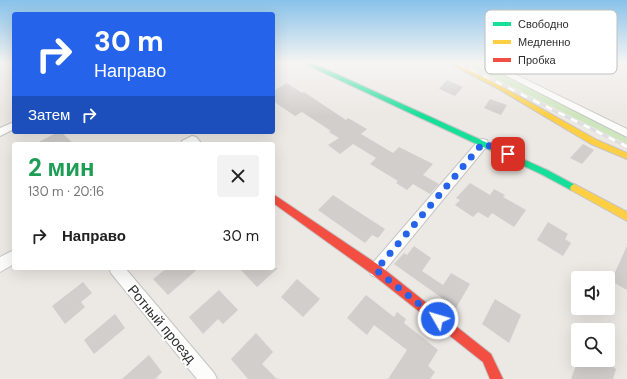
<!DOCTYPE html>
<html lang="ru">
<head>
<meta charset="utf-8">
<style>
  body { margin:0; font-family:"DM Sans",sans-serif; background:#f2f2f2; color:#222; height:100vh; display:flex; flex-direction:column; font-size:15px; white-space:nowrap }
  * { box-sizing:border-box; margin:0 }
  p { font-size:13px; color:#767676 }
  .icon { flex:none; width:22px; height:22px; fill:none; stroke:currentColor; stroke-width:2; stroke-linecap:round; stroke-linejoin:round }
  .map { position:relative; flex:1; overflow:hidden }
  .drawer { position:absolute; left:12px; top:142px; width:263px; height:128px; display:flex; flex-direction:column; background:#fff; border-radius:4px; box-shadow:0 4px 16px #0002 }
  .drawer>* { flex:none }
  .top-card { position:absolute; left:12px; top:12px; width:263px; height:122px; border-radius:4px; box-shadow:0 4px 16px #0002; background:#2563eb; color:#fff; overflow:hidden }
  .fabs { position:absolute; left:571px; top:271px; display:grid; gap:8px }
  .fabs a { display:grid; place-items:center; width:44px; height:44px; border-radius:4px; background:#fff; box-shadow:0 4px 16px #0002; font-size:20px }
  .pin { position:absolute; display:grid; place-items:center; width:34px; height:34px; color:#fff; margin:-17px; border-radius:8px; box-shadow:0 2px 6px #0006 }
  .me { position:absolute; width:44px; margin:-22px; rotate:308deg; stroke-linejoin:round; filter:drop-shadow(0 0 3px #0008) }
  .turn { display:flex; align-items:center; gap:14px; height:84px; padding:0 16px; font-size:18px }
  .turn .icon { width:52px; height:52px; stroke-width:2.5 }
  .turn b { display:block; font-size:28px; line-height:34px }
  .then { display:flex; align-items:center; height:38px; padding:0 16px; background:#0003; gap:8px; font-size:15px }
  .round { display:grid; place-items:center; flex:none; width:42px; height:42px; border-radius:4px; background:#f2f2f2 }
  .head { display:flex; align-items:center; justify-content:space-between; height:68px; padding:0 16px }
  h1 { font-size:24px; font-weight:700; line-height:30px; color:#1e9e55 }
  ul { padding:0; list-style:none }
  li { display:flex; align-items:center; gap:12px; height:52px; padding:0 16px }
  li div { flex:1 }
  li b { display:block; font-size:15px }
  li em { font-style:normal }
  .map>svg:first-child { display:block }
  .green { fill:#cee6be }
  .building { fill:#d1cecb }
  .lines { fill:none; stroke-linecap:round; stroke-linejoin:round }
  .street-casing { stroke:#c5c4c5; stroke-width:2 }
  .fast-casing { stroke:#c5c4c5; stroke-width:2 }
  .slow-casing { stroke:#c5c4c5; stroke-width:2 }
  .jam-casing { stroke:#c5c4c5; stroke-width:2 }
  .street { fill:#fcfcfb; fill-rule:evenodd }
  .fast { fill:#16e098; fill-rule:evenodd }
  .slow { fill:#ffcf43; fill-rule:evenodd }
  .jam { fill:#f24e42; fill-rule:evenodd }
  .rail-far1-casing { stroke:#dfdfe1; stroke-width:3.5 }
  .rail-casing { stroke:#dfdfe1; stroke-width:4.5 }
  .rail-far1 { stroke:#fff; stroke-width:2.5; stroke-dasharray:7; stroke-linecap:butt }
  .rail { stroke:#fff; stroke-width:3; stroke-dasharray:9; stroke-linecap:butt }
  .route { stroke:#2563eb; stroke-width:7; stroke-dasharray:0 12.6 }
  .labels { text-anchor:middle; stroke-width:4; stroke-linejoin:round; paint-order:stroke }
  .near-street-label { font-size:14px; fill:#2e2e2e; stroke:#fff }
  .key { fill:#fff; stroke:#c0c0c0; stroke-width:1 }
  .key-label { font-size:11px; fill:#2e2e2e }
</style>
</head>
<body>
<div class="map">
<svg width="627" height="379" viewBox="0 0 627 379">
  <rect width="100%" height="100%" fill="#ece8e4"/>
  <path class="green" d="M 464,63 L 480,63 L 627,134 L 627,144 Z"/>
  <path class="building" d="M 447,80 L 463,87 L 455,96 L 439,89 Z
    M 287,83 L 302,93 L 304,92 L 346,120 L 348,118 L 367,129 L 361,134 L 393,153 L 399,147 L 433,164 L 423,175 L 439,184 L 430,194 L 413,184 L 407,190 L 396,183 L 398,181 L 370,164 L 376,158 L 353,144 L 340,154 L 328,145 L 339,138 L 329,132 L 331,131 L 302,112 L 295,116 L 273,101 L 273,91 Z
    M 490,99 L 507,105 L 501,115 L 484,108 Z
    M 58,132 L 61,132 L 74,144 L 35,144 Z
    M 583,144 L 594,150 L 582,164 L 570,158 Z
    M 470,183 L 490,195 L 494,189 L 505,195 L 503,197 L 526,210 L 514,227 L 492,213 L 488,218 L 478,212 L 473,217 L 455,205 L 460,200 L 456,198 Z
    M 333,195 L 348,205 L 385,229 L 378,238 L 372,235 L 365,243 L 318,210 Z
    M 548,222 L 568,234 L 565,239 L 571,243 L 563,256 L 537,240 Z
    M 414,246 L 431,258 L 422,271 L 443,285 L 451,273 L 470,284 L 456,308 L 394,264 L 404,253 L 407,255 Z
    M 627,246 L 627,290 L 611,281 Z
    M 167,268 L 199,268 L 168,295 L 153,279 Z
    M 239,268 L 278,268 L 257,287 Z
    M 297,279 L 320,299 L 303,317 L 281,297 Z
    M 83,282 L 92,293 L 81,302 L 85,307 L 65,324 L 52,306 Z
    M 219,290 L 238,310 L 223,324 L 218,319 L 203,334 L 189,317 Z
    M 366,295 L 394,317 L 397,312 L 406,319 L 404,323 L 438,350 L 428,366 L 435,372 L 430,379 L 388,379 L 407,350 L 374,325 L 367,335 L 347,318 Z
    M 495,299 L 521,315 L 509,343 L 482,324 Z
    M 115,314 L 125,328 L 94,354 L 84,340 Z
    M 256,333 L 273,352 L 262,364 L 277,379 L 248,379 L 231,359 Z
    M 149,355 L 162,372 L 155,379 L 122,379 Z
    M 578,360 L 603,360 L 616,369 L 613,379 L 571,379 Z"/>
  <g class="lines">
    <g class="street-casing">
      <path id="street" d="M 481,63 L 492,63 L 627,129 L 627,137 Z
        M 14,122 L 14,129 L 0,136 L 0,128 Z
        M 192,136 L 196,137 L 202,144 L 181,144 L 182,141 Z
        M 483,139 L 487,140 L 488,143 L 487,146 L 381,275 L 376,277 L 371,275 L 369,270 L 371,265 L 479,140 Z
        M 14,250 L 14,264 L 0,272 L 0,257 Z
        M 109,268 L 125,268 L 214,373 L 217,379 L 197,379 L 111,273 Z"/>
    </g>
    <g class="fast-casing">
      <path id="fast" d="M 303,63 L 312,63 L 547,170 L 577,186 L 578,188 L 577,190 L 571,190 L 541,174 Z"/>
    </g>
    <g class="slow-casing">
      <path id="slow" d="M 449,63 L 458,63 L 501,86 L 597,140 L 627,153 L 627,159 L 591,144 L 497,88 Z
        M 574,184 L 627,212 L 627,221 L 571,190 L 570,188 L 571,186 Z"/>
    </g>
    <g class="jam-casing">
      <path id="jam" d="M 273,194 L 380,266 L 491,354 L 503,379 L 490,379 L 483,362 L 372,274 L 273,203 Z"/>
    </g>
    <use href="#street" class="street"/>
    <use href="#fast" class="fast"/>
    <use href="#slow" class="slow"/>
    <use href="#jam" class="jam"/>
    <g class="rail-far1-casing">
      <path id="rail-far1" d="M 458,63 L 624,145"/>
    </g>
    <g class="rail-casing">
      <path id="rail" d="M 622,144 L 627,147"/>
    </g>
    <use href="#rail-far1" class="rail-far1"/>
    <use href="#rail" class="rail"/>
  </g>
  <linearGradient id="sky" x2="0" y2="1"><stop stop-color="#88c2ea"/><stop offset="0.54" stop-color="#f6f5f3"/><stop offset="1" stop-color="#f6f5f3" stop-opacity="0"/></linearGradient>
  <rect width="627" height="116" fill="url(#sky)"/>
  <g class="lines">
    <path class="route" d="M 438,319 L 376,270 L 483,143 L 508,154"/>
  </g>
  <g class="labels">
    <g class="near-street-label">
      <text transform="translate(162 324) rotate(50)" y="5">Ротный проезд</text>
    </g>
  </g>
  <rect x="485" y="10" width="132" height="64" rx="6" class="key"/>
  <rect x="493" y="22" width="18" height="4" fill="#16e098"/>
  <rect x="493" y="40" width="18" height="4" fill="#ffcf43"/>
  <rect x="493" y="58" width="18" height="4" fill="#f24e42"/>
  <g class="key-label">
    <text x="518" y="28">Свободно</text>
    <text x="518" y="46">Медленно</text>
    <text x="518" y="64">Пробка</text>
  </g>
</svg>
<div class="fabs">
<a><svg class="icon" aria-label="sound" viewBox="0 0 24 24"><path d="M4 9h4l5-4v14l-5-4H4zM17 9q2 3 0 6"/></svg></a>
<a><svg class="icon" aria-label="search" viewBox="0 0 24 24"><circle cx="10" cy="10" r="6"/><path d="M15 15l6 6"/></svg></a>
</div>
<div class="pin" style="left:508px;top:154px;background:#d93025"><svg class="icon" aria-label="arrive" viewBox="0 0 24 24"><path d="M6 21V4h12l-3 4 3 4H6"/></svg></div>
<svg class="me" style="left:438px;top:319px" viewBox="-20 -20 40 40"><circle r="17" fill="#2563eb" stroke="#fff" stroke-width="3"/><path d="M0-11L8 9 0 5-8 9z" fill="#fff"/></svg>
<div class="top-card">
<div class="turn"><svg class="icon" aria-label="right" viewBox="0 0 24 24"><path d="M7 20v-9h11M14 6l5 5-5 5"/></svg><div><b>30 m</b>Направо</div></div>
<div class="then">Затем<svg class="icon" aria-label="right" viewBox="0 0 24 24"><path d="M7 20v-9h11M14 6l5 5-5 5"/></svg></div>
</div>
<section class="drawer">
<div class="head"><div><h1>2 мин</h1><p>130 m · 20:16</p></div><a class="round"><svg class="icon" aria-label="close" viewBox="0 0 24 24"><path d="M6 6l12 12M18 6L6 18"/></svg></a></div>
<ul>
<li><svg class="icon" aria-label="right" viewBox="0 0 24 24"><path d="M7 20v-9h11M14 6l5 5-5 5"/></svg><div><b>Направо</b></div><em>30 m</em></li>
</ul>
</section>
</div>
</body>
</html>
